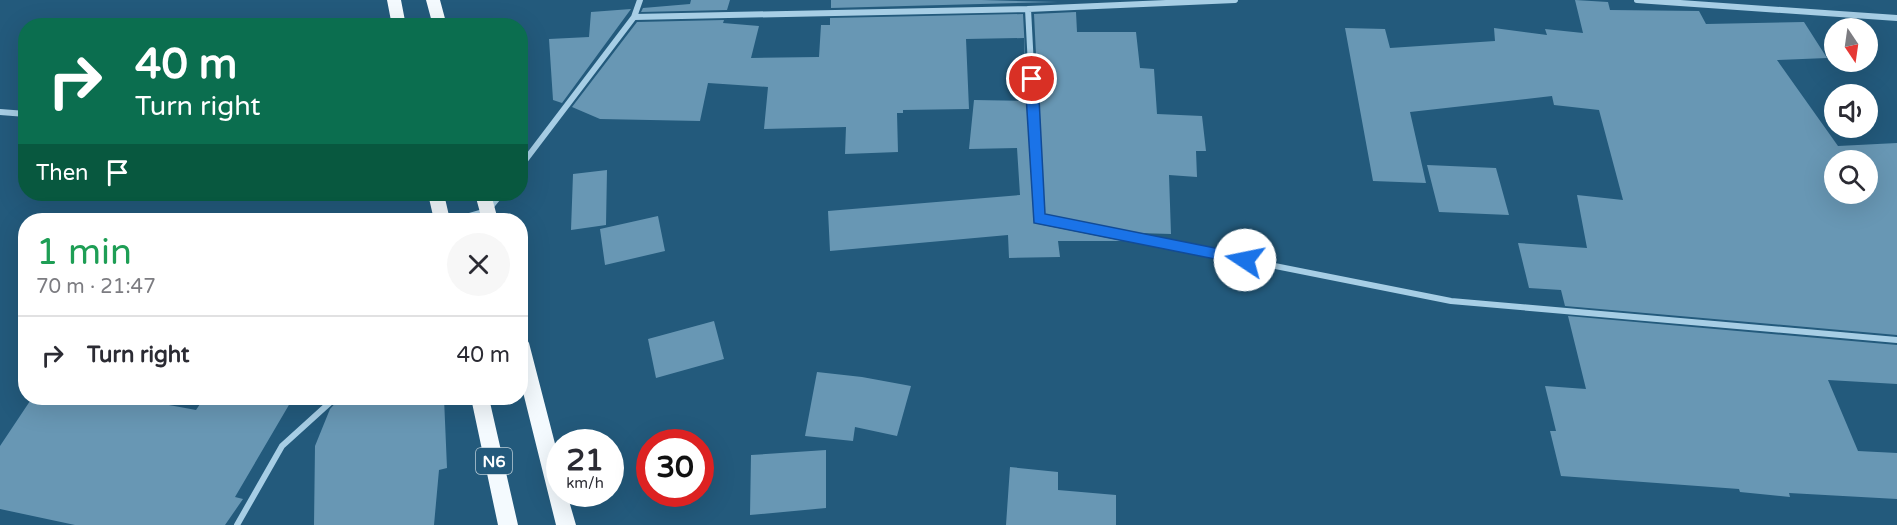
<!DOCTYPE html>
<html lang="en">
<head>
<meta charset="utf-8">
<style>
  body { margin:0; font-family:"Varela Round",sans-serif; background:#f7f7f7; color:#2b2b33; height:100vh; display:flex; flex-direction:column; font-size:22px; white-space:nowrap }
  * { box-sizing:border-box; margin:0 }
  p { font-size:20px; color:#7c7c81 }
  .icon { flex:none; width:33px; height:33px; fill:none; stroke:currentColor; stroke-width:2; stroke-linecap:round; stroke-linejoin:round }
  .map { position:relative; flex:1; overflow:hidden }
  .side { position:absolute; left:18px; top:213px; width:510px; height:192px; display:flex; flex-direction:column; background:#fff; border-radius:24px; box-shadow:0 6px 24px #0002 }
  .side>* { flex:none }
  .hud { position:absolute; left:18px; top:18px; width:510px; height:183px; border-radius:24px; box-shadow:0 6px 24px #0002; background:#0b6e4f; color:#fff; overflow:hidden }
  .needle { width:39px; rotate:167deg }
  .buttons { position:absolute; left:1824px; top:18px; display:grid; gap:12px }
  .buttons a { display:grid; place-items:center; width:54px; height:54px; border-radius:50%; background:#fff; box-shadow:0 6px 24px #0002; font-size:30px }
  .speed { position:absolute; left:546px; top:429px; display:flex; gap:12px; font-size:30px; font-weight:700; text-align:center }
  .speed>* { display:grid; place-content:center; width:78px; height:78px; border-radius:50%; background:#fff; box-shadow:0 6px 24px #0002; line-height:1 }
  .speed small { font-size:15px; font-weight:400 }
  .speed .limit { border:9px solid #d22; background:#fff; color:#111 }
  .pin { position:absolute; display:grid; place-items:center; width:51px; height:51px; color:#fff; margin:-26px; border:3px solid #fff; border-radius:50%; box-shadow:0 2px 6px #0007 }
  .me { position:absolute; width:66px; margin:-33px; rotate:281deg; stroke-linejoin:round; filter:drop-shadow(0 0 4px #0008) }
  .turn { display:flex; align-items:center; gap:21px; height:126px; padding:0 18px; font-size:27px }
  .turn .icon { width:78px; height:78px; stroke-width:2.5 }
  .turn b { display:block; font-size:42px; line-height:51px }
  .then { display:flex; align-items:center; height:57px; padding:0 18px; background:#0003; gap:12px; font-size:22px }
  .round { display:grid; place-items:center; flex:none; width:63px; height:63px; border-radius:32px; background:#f7f7f7 }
  .head { display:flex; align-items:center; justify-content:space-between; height:102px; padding:0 18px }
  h1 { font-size:36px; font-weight:600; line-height:45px; color:#1e9e55 }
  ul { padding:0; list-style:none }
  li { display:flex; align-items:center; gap:18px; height:78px; padding:0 18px; border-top:2px solid #e1e1e2 }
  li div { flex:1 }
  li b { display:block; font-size:22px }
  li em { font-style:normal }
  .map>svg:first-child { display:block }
  .building { fill:#6897b4; fill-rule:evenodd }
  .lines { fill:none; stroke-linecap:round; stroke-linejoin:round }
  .minor { stroke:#a7cee5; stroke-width:6 }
  .trunk { fill:#f4fafe; fill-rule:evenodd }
  .route { fill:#1a73e8; stroke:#114b97; stroke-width:1.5 }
  .labels { text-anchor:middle; stroke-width:4.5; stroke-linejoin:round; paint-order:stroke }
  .shield { fill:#235a7c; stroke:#bdced8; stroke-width:1.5 }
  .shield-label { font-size:16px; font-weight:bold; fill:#fff }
</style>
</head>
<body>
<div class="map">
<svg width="1897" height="525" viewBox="0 0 1897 525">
  <rect width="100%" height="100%" fill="#235a7c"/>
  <path class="building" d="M 691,0 L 730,0 L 727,10 L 641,12 L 643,8 L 690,4 Z
    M 831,0 L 982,0 L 1058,2 L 831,8 Z
    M 1575,0 L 1608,2 L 1610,10 L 1699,11 L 1706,24 L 1804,22 L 1827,58 L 1777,60 L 1838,146 L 1897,143 L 1897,335 L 1565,306 L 1561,290 L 1529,288 L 1518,243 L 1587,248 L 1577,195 L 1623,200 L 1599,110 L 1554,105 L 1552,96 L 1410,112 L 1426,183 L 1373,181 L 1345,28 L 1385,29 L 1390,48 L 1495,41 L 1494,28 L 1547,35 L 1545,29 L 1583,33 ZM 1834,160 L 1868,160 L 1868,194 L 1834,194 Z
    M 631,9 L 562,103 L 553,100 L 549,39 L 589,37 L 591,12 Z
    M 1076,12 L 1077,32 L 1136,32 L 1140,68 L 1154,69 L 1157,114 L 1202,116 L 1206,151 L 1196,151 L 1197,177 L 1169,175 L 1171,234 L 1138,233 L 1044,215 L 1034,14 Z
    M 1023,14 L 1034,221 L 1038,224 L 1123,241 L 1058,241 L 1060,257 L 1009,258 L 1008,235 L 830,251 L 828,211 L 1020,195 L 1017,148 L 969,149 L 974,100 L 1026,101 L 1024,38 L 966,39 L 969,109 L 903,110 L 903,113 L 897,113 L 898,152 L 845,154 L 846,127 L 764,129 L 768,87 L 708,83 L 700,121 L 600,119 L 572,107 L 637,22 L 724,20 L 723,23 L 759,26 L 751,58 L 819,57 L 821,25 L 830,25 L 830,18 Z
    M 1427,165 L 1496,168 L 1509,215 L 1439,212 Z
    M 607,170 L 606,225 L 571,230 L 573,174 Z
    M 658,216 L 665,251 L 605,265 L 600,229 Z
    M 1568,316 L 1897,345 L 1897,384 L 1828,380 L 1858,451 L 1897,453 L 1897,499 L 1789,493 L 1790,497 L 1740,492 L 1739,489 L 1561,476 L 1550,431 L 1556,431 L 1545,386 L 1586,389 Z
    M 714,321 L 724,359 L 656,378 L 648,339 Z
    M 817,372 L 862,377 L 911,386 L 897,436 L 855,427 L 853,441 L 805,436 Z
    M 32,398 L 131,398 L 196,410 L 204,398 L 293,398 L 235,497 L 243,499 L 225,525 L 75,525 L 0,509 L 0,446 Z
    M 340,398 L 444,398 L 447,468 L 439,470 L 434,525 L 314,525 L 315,446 L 330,409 Z
    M 826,450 L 826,508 L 750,515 L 751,455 Z
    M 1010,467 L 1058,472 L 1058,490 L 1116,495 L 1116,525 L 1006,525 Z"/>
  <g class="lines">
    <path class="minor" d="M 1637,0 L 1897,18
      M 1028,9 L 1039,219 L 1451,301 L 1897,340
      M 634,17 L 640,0
      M 0,112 L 26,114
      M 520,167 L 634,17 L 1028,9 L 1235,0
      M 456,220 L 487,211 L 501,194
      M 237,525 L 282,446 L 335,398"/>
    <path class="trunk" d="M 387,0 L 401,0 L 406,26 L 392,26 Z
      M 426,0 L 440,0 L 447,26 L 433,26 Z
      M 428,194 L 444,194 L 450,220 L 434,220 Z
      M 475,194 L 491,194 L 498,220 L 482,220 Z
      M 520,335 L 526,338 L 529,343 L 560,463 L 560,494 L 567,494 L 576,525 L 556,525 L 520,380 Z
      M 471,398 L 489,398 L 518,525 L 498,525 Z"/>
  </g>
  <path class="route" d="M 1032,74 L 1038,79 L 1045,214 L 1245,254 L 1250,256 L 1250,264 L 1245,265 L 1034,223 L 1025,79 Z"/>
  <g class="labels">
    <rect class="shield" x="476" y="448" width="36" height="26" rx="4.5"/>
    <g class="shield-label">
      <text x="494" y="467">N6</text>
    </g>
  </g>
</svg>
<div class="buttons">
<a><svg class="needle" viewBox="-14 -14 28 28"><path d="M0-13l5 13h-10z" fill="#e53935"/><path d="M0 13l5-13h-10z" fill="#7c7c81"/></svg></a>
<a><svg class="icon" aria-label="sound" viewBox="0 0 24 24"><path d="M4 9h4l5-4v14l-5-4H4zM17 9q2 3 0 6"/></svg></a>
<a><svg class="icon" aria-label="search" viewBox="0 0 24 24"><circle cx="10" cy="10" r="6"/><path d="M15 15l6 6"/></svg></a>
</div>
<div class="speed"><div>21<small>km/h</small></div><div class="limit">30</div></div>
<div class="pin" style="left:1032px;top:79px;background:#d93025"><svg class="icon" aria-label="arrive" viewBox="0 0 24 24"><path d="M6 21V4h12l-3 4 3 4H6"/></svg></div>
<svg class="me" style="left:1245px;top:260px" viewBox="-20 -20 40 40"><circle r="19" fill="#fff"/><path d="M0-13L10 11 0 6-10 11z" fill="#1a73e8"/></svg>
<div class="hud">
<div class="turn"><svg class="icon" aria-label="right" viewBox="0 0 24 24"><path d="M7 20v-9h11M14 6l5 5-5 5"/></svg><div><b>40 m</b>Turn right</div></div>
<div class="then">Then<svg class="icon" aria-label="arrive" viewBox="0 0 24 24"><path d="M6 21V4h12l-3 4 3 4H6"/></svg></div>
</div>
<section class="side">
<div class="head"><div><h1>1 min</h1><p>70 m · 21:47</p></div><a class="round"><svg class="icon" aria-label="close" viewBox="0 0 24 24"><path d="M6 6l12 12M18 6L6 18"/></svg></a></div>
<ul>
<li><svg class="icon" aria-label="right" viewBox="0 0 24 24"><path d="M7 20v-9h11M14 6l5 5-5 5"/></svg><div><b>Turn right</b></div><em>40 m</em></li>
</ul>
</section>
</div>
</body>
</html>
